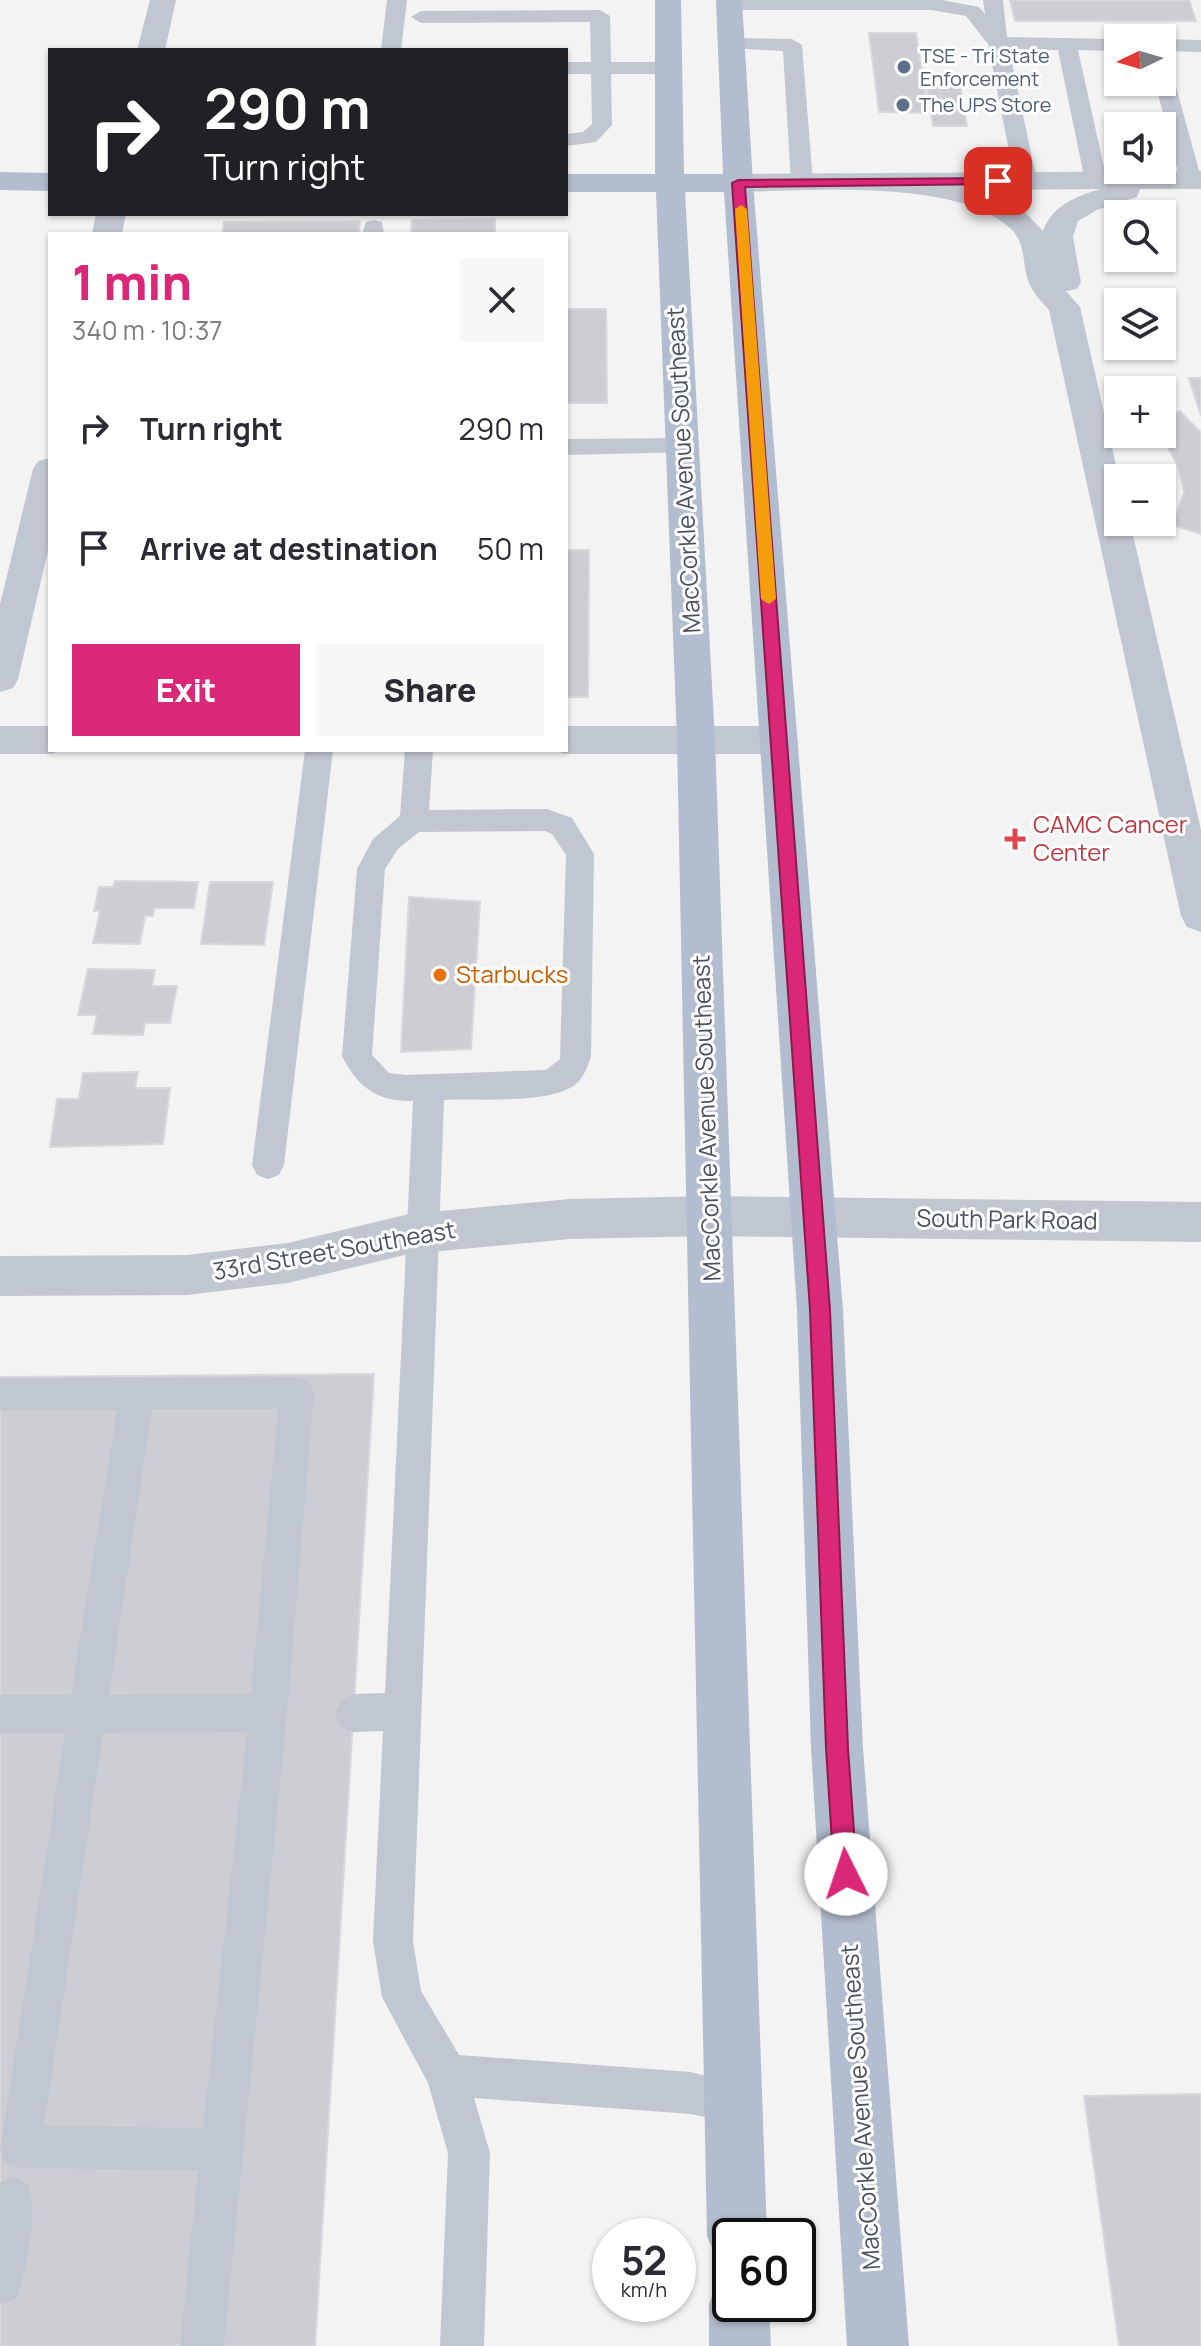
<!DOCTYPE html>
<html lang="en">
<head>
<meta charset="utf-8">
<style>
  body { margin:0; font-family:Manrope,sans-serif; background:#f7f7f7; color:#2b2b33; height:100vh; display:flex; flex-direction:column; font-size:30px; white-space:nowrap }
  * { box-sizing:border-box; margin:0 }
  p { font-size:26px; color:#7c7c81 }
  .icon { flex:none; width:44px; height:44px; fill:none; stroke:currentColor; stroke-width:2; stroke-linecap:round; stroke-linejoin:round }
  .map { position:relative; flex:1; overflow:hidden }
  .sheet { position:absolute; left:48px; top:232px; width:520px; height:520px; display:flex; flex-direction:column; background:#fff; border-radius:0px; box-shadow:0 2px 6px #0004 }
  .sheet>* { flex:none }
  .top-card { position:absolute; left:48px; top:48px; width:520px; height:168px; border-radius:0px; box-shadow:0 2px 6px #0004; background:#202124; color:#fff; overflow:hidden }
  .needle { width:52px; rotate:265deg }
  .fabs { position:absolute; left:1104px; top:24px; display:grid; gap:16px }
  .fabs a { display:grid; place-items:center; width:72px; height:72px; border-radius:0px; background:#fff; box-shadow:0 2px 6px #0004; font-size:40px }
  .speed { position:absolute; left:592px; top:2218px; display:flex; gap:16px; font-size:40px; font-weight:700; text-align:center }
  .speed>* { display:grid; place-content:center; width:104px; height:104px; border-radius:50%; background:#fff; box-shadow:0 2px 6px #0004; line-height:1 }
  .speed small { font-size:20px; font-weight:400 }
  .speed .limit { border:4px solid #111; border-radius:12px; background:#fff; color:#111 }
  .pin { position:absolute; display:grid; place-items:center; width:68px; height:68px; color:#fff; margin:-34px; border-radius:16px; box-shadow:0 4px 12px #0006 }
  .me { position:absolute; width:88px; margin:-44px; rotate:356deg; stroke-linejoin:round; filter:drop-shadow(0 0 6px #0008) }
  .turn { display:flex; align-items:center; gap:28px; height:168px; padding:0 24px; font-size:36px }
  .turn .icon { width:104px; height:104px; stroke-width:2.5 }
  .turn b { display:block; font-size:56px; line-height:68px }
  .round { display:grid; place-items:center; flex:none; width:84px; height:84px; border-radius:0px; background:#f7f7f7 }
  .summary { display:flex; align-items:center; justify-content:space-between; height:136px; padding:0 24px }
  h1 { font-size:48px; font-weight:800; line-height:60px; color:#db2777 }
  .primary-button { display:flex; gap:16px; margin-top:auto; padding:16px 24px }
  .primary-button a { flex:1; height:92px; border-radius:0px; background:#db2777; color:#fff; font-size:32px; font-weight:800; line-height:92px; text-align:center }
  .primary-button a+a { background:#f7f7f7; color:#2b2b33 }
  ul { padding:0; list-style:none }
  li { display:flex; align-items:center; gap:24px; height:120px; padding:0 24px }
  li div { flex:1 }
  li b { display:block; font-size:30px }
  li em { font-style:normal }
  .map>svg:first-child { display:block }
  .building { fill:#cdced4; stroke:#d7d8dd; stroke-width:2 }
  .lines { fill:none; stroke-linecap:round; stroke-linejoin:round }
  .service { fill:#c1c7d1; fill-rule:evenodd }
  .minor { fill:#c1c7d1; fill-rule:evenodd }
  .tertiary { fill:#c1c7d1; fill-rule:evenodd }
  .primary { fill:#b3bdd0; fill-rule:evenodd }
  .route { fill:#db2777; stroke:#8e194d; stroke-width:2 }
  .slow { fill:#f59e0b }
  .service-dot { fill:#5c6f8a; stroke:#fff; stroke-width:3 }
  .health-dot { fill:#e0444e; stroke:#fff; stroke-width:3 }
  .food-dot { fill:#e8710a; stroke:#fff; stroke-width:3 }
  .labels { text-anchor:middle; stroke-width:6; stroke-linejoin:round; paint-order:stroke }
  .far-service-label { font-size:20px; fill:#4e5e75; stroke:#fff; text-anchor:start }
  .street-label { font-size:24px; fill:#4a5260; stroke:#fff }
  .health-label { font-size:24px; fill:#be3a42; stroke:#fff; text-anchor:start }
  .food-label { font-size:24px; fill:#c56008; stroke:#fff; text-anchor:start }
</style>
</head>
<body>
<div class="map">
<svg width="1201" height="2346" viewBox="0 0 1201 2346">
  <rect width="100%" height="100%" fill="#f4f3f3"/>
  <path class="building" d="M 1010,0 L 1189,0 L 1196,21 L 1015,21 Z
    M 869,33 L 916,33 L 928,113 L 879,112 Z
    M 926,84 L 960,85 L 967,126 L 933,126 Z
    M 495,219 L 495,234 L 411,234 L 412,220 Z
    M 360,221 L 359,234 L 222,234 L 224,222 Z
    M 566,309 L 606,309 L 607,403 L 566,403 Z
    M 1189,378 L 1201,378 L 1201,416 Z
    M 1180,411 L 1201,433 L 1201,534 L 1173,525 L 1184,492 L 1178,467 L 1167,445 L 1158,434 L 1162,434 L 1162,419 Z
    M 566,550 L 589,550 L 588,697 L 566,697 Z
    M 115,881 L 198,882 L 194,908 L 154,908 L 153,916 L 145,916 L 140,944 L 93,943 L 100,911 L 94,911 L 99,887 L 113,887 Z
    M 210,882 L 273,882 L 264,945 L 201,944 Z
    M 409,897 L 480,902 L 471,1049 L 401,1052 Z
    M 88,969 L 155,970 L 152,986 L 177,986 L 170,1023 L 145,1023 L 143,1035 L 93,1034 L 97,1015 L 78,1015 Z
    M 138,1072 L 135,1088 L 170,1088 L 163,1144 L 50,1147 L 57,1099 L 79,1099 L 83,1073 Z
    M 374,1374 L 315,2346 L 0,2346 L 0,1377 Z
    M 1201,2094 L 1201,2346 L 1119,2346 L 1084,2096 Z"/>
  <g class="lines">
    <path class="service" d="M 387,0 L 407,0 L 401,50 L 381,50 Z
      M 730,0 L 942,0 L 979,7 L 985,14 L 983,0 L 1003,0 L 1007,37 L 1118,39 L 1118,51 L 1078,50 L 1107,181 L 1096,187 L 1085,181 L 1058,50 L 1009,49 L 1037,181 L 1026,187 L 1015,181 L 988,44 L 966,16 L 931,10 L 723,10 L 720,6 L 723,2 Z
      M 600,10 L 610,16 L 611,62 L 669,62 L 679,68 L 669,74 L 611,74 L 612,125 L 596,142 L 566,146 L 566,134 L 583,132 L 592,124 L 591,74 L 566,74 L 566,62 L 591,62 L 590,22 L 421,23 L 411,17 L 421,11 Z
      M 731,38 L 792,39 L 802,45 L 813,182 L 810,187 L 794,187 L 791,182 L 783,51 L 724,48 L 721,44 Z
      M 1162,39 L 1201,40 L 1201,52 L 1162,51 Z
      M 1162,66 L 1172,72 L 1201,178 L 1199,185 L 1183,185 L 1180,180 L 1155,82 L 1162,82 Z
      M 374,220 L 382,222 L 384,234 L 362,234 L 366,222 Z
      M 683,438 L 692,440 L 695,446 L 692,452 L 566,455 L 566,439 Z
      M 305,750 L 333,750 L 284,1165 L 279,1175 L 268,1179 L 257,1175 L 252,1165 Z
      M 405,750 L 433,750 L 429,810 L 547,809 L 572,818 L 594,854 L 591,1056 C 588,1066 584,1077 576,1084 C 550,1105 478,1098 444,1100 L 413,1941 L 421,1991 L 459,2055 L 691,2072 L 749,2087 L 755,2102 L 749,2117 L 734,2123 L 691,2114 L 474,2098 L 490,2153 L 484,2346 L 440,2346 L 448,2153 L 428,2083 L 382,1997 L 373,1941 L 383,1731 L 354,1732 L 341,1726 L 335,1713 L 341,1700 L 354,1694 L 385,1693 L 413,1101 C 378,1102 357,1087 342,1056 L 357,869 L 373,839 L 400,816 ZM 545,831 L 552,834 L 566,855 L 560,1059 L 546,1070 L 406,1075 L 389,1073 L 372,1055 L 385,869 L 398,849 L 419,832 Z
      M 297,1377 L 309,1382 L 314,1393 L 287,1713 L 224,2346 L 180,2346 L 198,2170 L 20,2168 L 5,2162 L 0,2150 L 65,1733 L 0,1733 L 0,1695 L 71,1695 L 117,1410 L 0,1410 L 0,1378 ZM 152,1409 L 278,1409 L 251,1694 L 109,1695 ZM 247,1732 L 203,2128 L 44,2126 L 103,1733 Z
      M 13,2177 L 28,2184 C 39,2210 27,2271 16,2298 L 0,2304 L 0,2183 Z"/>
    <path class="minor" d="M 150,0 L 176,0 L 165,50 L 137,50 Z
      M 1201,171 L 1201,189 L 1140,189 L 1137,197 L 1097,210 L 1078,221 L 1073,237 L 1081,282 L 1077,289 L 1066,291 L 1080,307 L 1119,478 L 1118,522 L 1130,522 L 1201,830 L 1201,932 L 1187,927 L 1181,916 L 1049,310 C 1041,301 1032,292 1028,280 C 1022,263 1026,243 1011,229 C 958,178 808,191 738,192 L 728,189 L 723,183 L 728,177 L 738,174 ZM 1100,189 C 1075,197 1053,205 1043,231 L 1021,208 L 977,190 Z
      M 96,214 L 126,214 L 122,234 L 92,234 Z
      M 50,458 L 50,542 L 18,679 L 13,688 L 0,692 L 0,604 L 33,469 L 38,461 Z
      M 0,726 L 50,726 L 50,750 L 63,750 L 50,754 L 0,754 Z
      M 566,726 L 779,726 L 792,730 L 798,740 L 792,750 L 779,754 L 566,754 L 553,750 L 566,750 Z
      M 709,1196 L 725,1202 L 731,1216 L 725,1230 L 709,1236 L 570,1239 L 409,1254 L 288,1283 L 187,1295 L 0,1296 L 0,1256 L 187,1255 L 288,1243 L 409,1214 L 570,1199 Z"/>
    <path class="tertiary" d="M 709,1196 L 1201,1202 L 1201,1242 L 709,1236 L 693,1230 L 687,1216 L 693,1202 Z"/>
    <path class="primary" d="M 655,0 L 681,0 L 684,174 L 723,174 L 716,0 L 742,0 L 753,183 L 843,1310 L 863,1748 L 909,2346 L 847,2346 L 811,1748 L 797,1310 L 724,192 L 685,192 L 715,740 L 767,2236 L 730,2236 L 730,2263 L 716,2257 L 707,2236 L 677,740 L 656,192 L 566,192 L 566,174 L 655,174 Z
      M 0,172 L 50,173 L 50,191 L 0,190 Z
      M 730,2277 L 730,2304 L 769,2304 L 771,2346 L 709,2346 L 709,2304 L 717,2282 Z"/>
  </g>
  <path class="route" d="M 998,178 L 1004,181 L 1002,184 L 745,187 L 830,1310 L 848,1748 L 857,1874 L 854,1882 L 846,1885 L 838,1882 L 834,1874 L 826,1748 L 810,1310 L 732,183 L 738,180 Z"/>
  <path class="slow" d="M 741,205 L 747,209 L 776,599 L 769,604 L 761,599 L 735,209 Z"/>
  <g class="service-dot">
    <circle cx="904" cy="67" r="8"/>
    <circle cx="903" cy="105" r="8"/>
  </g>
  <path class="health-dot" d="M1011 827h8v8h8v8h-8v8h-8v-8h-8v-8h8z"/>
  <circle class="food-dot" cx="440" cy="975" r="8"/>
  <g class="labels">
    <g class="far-service-label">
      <text x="920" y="63">TSE - Tri State<tspan x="920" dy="23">Enforcement</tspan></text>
      <text x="919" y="112">The UPS Store</text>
    </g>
    <g class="street-label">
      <text transform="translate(684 470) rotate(-93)" y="8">MacCorkle Avenue Southeast</text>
      <text transform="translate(707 1118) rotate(-92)" y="8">MacCorkle Avenue Southeast</text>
      <text transform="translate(1007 1220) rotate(1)" y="8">South Park Road</text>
      <text transform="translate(334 1251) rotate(-10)" y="8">33rd Street Southeast</text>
      <text transform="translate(861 2107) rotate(-94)" y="8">MacCorkle Avenue Southeast</text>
    </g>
    <g class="health-label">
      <text x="1033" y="833">CAMC Cancer<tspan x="1033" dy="28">Center</tspan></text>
    </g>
    <g class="food-label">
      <text x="456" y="983">Starbucks</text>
    </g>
  </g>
</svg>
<div class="fabs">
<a><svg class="needle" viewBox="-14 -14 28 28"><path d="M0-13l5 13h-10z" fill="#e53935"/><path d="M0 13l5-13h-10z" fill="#7c7c81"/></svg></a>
<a><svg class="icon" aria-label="sound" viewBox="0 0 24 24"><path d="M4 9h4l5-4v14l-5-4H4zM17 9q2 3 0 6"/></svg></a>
<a><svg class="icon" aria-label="search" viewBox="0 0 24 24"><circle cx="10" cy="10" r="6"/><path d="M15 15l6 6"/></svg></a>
<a><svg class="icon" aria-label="layers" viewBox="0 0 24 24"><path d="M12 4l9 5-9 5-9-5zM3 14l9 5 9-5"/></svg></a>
<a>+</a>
<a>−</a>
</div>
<div class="speed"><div>52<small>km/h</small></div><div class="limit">60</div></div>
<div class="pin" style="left:998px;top:181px;background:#d93025"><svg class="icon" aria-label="arrive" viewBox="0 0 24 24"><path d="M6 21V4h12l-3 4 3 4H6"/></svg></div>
<svg class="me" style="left:846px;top:1874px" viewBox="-20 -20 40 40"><circle r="19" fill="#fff"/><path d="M0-13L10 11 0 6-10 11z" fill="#db2777"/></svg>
<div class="top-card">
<div class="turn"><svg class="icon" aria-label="right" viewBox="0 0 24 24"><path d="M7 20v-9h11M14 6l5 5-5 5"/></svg><div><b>290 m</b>Turn right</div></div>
</div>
<section class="sheet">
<div class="summary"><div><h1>1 min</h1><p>340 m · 10:37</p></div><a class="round"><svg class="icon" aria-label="close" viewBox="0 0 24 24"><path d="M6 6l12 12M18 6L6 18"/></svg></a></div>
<ul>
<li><svg class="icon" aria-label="right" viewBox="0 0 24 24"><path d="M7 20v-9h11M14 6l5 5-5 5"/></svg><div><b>Turn right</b></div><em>290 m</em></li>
<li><svg class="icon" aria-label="arrive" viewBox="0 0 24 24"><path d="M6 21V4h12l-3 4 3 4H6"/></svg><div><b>Arrive at destination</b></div><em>50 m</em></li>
</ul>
<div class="primary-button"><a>Exit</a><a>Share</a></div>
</section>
</div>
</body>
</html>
